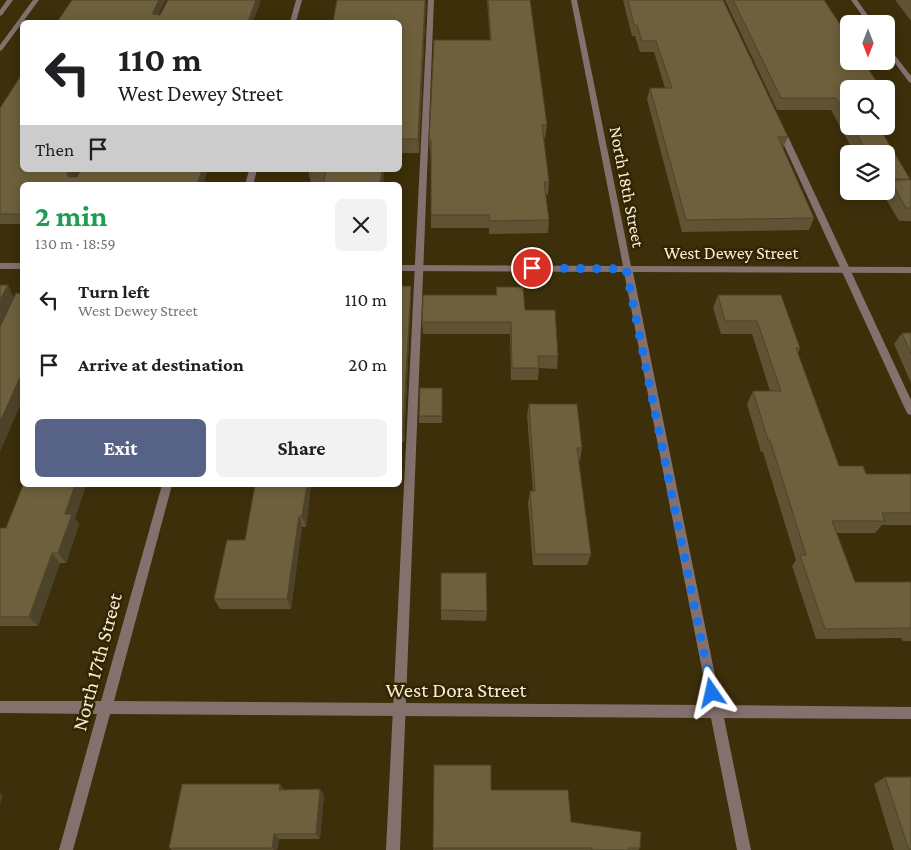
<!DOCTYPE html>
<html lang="en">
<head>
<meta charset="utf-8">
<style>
  body { margin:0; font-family:"Crimson Pro",serif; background:#f2f2f2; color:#202124; height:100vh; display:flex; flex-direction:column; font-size:19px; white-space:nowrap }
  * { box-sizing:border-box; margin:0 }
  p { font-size:16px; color:#757577 }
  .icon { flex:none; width:28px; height:28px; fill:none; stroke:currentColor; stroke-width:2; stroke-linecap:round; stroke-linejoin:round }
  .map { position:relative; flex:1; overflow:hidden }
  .side { position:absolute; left:20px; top:182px; width:382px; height:305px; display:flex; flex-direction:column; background:#fff; border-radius:8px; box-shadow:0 2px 12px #0003 }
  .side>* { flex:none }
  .guide { position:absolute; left:20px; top:20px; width:382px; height:152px; border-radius:8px; box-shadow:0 2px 12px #0003; background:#fff; color:#202124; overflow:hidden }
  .needle { width:32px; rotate:180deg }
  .buttons { position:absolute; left:840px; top:15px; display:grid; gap:10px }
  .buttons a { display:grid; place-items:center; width:55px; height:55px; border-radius:8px; background:#fff; box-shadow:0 2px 12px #0003; font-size:25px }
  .pin { position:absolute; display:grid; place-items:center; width:42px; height:42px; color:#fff; margin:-21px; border:2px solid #fff; border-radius:50%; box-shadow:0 1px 5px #0007 }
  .me { position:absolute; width:55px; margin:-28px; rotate:349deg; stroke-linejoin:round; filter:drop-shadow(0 0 4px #0008) }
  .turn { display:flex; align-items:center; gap:18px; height:105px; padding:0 15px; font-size:22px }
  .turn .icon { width:65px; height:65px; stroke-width:2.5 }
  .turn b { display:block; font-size:35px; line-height:42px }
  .then { display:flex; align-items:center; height:48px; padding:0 15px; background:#0003; gap:10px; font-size:19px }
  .round { display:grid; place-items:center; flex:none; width:52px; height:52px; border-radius:8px; background:#f2f2f2 }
  .summary { display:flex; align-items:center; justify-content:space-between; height:85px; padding:0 15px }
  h1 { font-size:30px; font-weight:700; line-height:38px; color:#1e9e55 }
  .button { display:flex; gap:10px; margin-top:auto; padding:10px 15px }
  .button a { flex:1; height:58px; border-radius:8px; background:#576386; color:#fff; font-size:20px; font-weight:700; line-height:58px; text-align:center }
  .button a+a { background:#f2f2f2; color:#202124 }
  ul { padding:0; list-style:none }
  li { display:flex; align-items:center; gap:15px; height:65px; padding:0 15px }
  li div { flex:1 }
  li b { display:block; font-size:19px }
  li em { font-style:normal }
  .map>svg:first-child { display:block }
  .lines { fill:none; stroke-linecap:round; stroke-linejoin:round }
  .service { fill:#84716e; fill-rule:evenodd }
  .minor { fill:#84716e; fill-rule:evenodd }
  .tertiary { fill:#84716e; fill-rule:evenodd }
  .wall { fill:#5f5334 }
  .shaded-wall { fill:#4d432a }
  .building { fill:#6e603c; stroke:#4d432a }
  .route { stroke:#1a73e8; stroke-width:9; stroke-dasharray:0 16.2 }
  .labels { text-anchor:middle; stroke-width:5; stroke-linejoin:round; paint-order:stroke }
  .street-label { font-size:18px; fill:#f5edd9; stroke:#322500 }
  .near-street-label { font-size:21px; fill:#f5edd9; stroke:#322500 }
</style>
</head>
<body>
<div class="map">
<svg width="911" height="850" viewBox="0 0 911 850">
  <rect width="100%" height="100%" fill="#3c2f0a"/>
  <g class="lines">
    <path class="service" d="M 428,0 L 434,0 L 400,850 L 386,850 Z
      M 781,128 L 785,130 L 911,400 L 911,415 L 908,414 L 906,411 L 777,130 Z"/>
    <path class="minor" d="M 296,0 L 302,0 L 296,22 L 290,22 Z
      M 571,0 L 577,0 L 631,266 L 911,267 L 911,273 L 633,272 L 721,705 L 911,707 L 911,719 L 724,718 L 751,850 L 737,850 L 711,718 L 110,714 L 73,850 L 59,850 L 97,714 L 0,713 L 0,701 L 101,701 L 162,485 L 172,485 L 114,701 L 709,705 L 624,272 L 400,271 L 400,265 L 623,266 Z
      M 851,0 L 857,0 L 874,24 L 868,24 Z
      M 886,44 L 911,76 L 911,83 L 909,82 L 886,51 Z
      M 249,170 L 257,170 L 253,185 L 245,185 Z
      M 0,263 L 22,263 L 22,269 L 0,269 Z"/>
    <path class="tertiary" d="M 7,0 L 13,0 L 2,15 L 0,16 L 0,10 Z
      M 33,0 L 39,0 L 2,50 L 0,51 L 0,45 Z"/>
  </g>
  <path class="wall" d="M 426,0 L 419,153 L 400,153 L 400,22 Z
    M 487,0 L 530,0 L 547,125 L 545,138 L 544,138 L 549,182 L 548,195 L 546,195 L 549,220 L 548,233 L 489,234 L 489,228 L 431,228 L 431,154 L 430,154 L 429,140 L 490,40 Z
    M 623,0 L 723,0 L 788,137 L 783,148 L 814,218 L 809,230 L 682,232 L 647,99 L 650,88 L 665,88 L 654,52 L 640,52 L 635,36 L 632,36 Z
    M 725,0 L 824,0 L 849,89 L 849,126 L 884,126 L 886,129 L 883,135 L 910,179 L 909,180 L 911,180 L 911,221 L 899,221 L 883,194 L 885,191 L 886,191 L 886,154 L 855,154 L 831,110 L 777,110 Z
    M 895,0 L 911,0 L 911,21 Z
    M 0,108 L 79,170 L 75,177 L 208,170 L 22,185 L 22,224 L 0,224 Z
    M 308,170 L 384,170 L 383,185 L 311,183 Z
    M 400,286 L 411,286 L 411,298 L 404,442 L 400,442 Z
    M 496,287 L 525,310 L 558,356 L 557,369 L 539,368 L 538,380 L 511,380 L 510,334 L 423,334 L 422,322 L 496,295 Z
    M 718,295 L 800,348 L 798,353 L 839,466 L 866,474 L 911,474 L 911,525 L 882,525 L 875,533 L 837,533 L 855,582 L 911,582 L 911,641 L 903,641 L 901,638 L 816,639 L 792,566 L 796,560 L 763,452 L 761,452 L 747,404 L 753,391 L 770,391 L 752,334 L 721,334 L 713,308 Z
    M 902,333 L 911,333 L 911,383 L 894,344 Z
    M 442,388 L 442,423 L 419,423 L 419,416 Z
    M 529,404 L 582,448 L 580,461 L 578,461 L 591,554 L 587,565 L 533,565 L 528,503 L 530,491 L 533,491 L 527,416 Z
    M 23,485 L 86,485 L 75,518 L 79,524 L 66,563 L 60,563 L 38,626 L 0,626 L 0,528 L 6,528 Z
    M 311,485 L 306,527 L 302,527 L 291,609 L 220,609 L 214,599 L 245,540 Z
    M 441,610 L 487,611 L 486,621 L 441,620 Z
    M 885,777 L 911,850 L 894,850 L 874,784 Z
    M 280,784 L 284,790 L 320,789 L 324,795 L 320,839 L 279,839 L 277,850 L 172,850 L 169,848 Z
    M 491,790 L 571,822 L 640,848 L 638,850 L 433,850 L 433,848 Z"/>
  <path class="shaded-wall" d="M 159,0 L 166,0 L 155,21 L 153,12 Z
    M 256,0 L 261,0 L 253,22 L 248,22 Z
    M 425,0 L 426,0 L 419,153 L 418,139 Z
    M 69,170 L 79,170 L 71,184 L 67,174 Z
    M 202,170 L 208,170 L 203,185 L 197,185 Z
    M 382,170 L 384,170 L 383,185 L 380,185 Z
    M 8,285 L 14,297 L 0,326 L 0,300 Z
    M 411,286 L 411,298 L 404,442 L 403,430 Z
    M 22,373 L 22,401 L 0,452 L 0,422 Z
    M 75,485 L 86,485 L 75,518 L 79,524 L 66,563 L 58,553 L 65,514 Z
    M 307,485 L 311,485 L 306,527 L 302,516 Z
    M 299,516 L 302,527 L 291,609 L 287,599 Z
    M 52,553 L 60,563 L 38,626 L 29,617 Z
    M 280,784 L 285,791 L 279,790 Z
    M 320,789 L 324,795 L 320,839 L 316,834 Z
    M 0,794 L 3,795 L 0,805 Z
    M 274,834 L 279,839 L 277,850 L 274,850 L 272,848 Z"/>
  <path class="building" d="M 72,0 L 159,0 L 153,12 L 153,14 L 160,15 L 168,0 L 256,0 L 248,22 L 57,22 Z
    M 337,0 L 425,0 L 418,139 L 400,139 L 400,22 L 333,22 Z
    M 488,0 L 530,0 L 547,125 L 542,125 L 549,182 L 544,182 L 549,220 L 490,221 L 489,215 L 431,215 L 431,140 L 429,140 L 434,40 L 491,40 Z
    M 628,0 L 723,0 L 788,137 L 778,137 L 814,218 L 686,220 L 650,88 L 672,88 L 656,41 L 642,41 L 637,25 L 634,25 Z
    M 733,0 L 824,0 L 849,38 L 849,61 L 863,61 L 881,88 L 849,89 L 849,120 L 836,98 L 781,98 Z
    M 22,74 L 22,170 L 69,170 L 67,174 L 69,177 L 77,177 L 80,170 L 202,170 L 197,185 L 22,185 L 22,214 L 0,214 L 0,108 Z
    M 852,126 L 884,126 L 886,129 L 880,129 L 910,179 L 886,179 L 886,154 L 868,154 Z
    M 326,170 L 382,170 L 380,185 L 323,185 Z
    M 890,180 L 911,180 L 911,208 L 906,208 Z
    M 0,285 L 8,285 L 0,300 Z
    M 400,286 L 411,286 L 403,430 L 400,430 Z
    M 496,287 L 523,287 L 525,310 L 555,310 L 558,356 L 538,356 L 539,368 L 512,368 L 511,322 L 422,322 L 423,295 L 497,295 Z
    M 16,293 L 22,294 L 22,373 L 0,422 L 0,327 Z
    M 718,295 L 781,295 L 800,348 L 796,348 L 839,466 L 863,466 L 866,474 L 911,474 L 911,513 L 882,513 L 885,521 L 832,521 L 855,582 L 911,582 L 911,628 L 825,629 L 800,555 L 806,555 L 770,440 L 768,440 L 753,391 L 781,391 L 757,321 L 725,321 Z
    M 902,333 L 911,333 L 911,354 Z
    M 420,388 L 442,388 L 442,416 L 419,416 Z
    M 529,404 L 577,404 L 582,448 L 577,448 L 591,554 L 535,554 L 530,491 L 535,491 Z
    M 23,485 L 75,485 L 65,514 L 72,514 L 58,553 L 52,553 L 29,617 L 0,617 L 0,528 L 6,528 Z
    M 255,485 L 307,485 L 302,516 L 299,516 L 287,599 L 214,599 L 227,540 L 245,540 Z
    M 441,573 L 486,573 L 487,611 L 441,610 Z
    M 434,765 L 491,765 L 491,790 L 568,790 L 571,822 L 641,832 L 640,848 L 629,848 L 629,850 L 592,850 L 592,848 L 433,848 Z
    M 885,777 L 911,777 L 911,850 L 909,850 Z
    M 182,784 L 280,784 L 279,790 L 320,789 L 316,834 L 274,834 L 272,848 L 169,848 Z"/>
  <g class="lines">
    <path class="route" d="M 532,268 L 626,269 L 712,693"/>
  </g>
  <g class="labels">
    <g class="street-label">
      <text transform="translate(627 187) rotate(79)" y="6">North 18th Street</text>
      <text x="731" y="259">West Dewey Street</text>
    </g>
    <g class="near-street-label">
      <text transform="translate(97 662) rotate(-75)" y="7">North 17th Street</text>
      <text x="456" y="697">West Dora Street</text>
    </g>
  </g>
</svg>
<div class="buttons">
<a><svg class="needle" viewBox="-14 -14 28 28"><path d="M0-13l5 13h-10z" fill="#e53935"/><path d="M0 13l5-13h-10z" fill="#757577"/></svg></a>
<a><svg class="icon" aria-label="search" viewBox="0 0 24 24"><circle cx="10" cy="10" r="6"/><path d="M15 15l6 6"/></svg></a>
<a><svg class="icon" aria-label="layers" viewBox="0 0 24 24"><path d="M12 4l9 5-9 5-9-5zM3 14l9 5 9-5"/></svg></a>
</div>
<div class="pin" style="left:532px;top:268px;background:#d93025"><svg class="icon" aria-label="arrive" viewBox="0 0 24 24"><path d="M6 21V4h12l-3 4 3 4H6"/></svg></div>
<svg class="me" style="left:712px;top:693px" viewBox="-20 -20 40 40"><path d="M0-17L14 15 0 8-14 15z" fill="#1a73e8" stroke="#fff" stroke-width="4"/></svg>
<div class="guide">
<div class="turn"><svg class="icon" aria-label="left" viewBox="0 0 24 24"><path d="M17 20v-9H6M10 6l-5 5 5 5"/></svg><div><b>110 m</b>West Dewey Street</div></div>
<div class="then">Then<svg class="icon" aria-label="arrive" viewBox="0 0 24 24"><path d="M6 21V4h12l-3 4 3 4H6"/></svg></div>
</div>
<section class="side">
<div class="summary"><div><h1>2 min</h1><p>130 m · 18:59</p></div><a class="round"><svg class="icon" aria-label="close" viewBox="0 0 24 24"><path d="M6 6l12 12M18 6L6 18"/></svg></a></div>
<ul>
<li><svg class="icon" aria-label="left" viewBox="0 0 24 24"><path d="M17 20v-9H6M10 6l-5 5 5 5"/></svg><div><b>Turn left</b><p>West Dewey Street</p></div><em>110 m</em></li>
<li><svg class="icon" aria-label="arrive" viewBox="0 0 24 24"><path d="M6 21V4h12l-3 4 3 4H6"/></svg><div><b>Arrive at destination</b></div><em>20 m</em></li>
</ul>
<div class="button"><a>Exit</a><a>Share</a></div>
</section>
</div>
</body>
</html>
